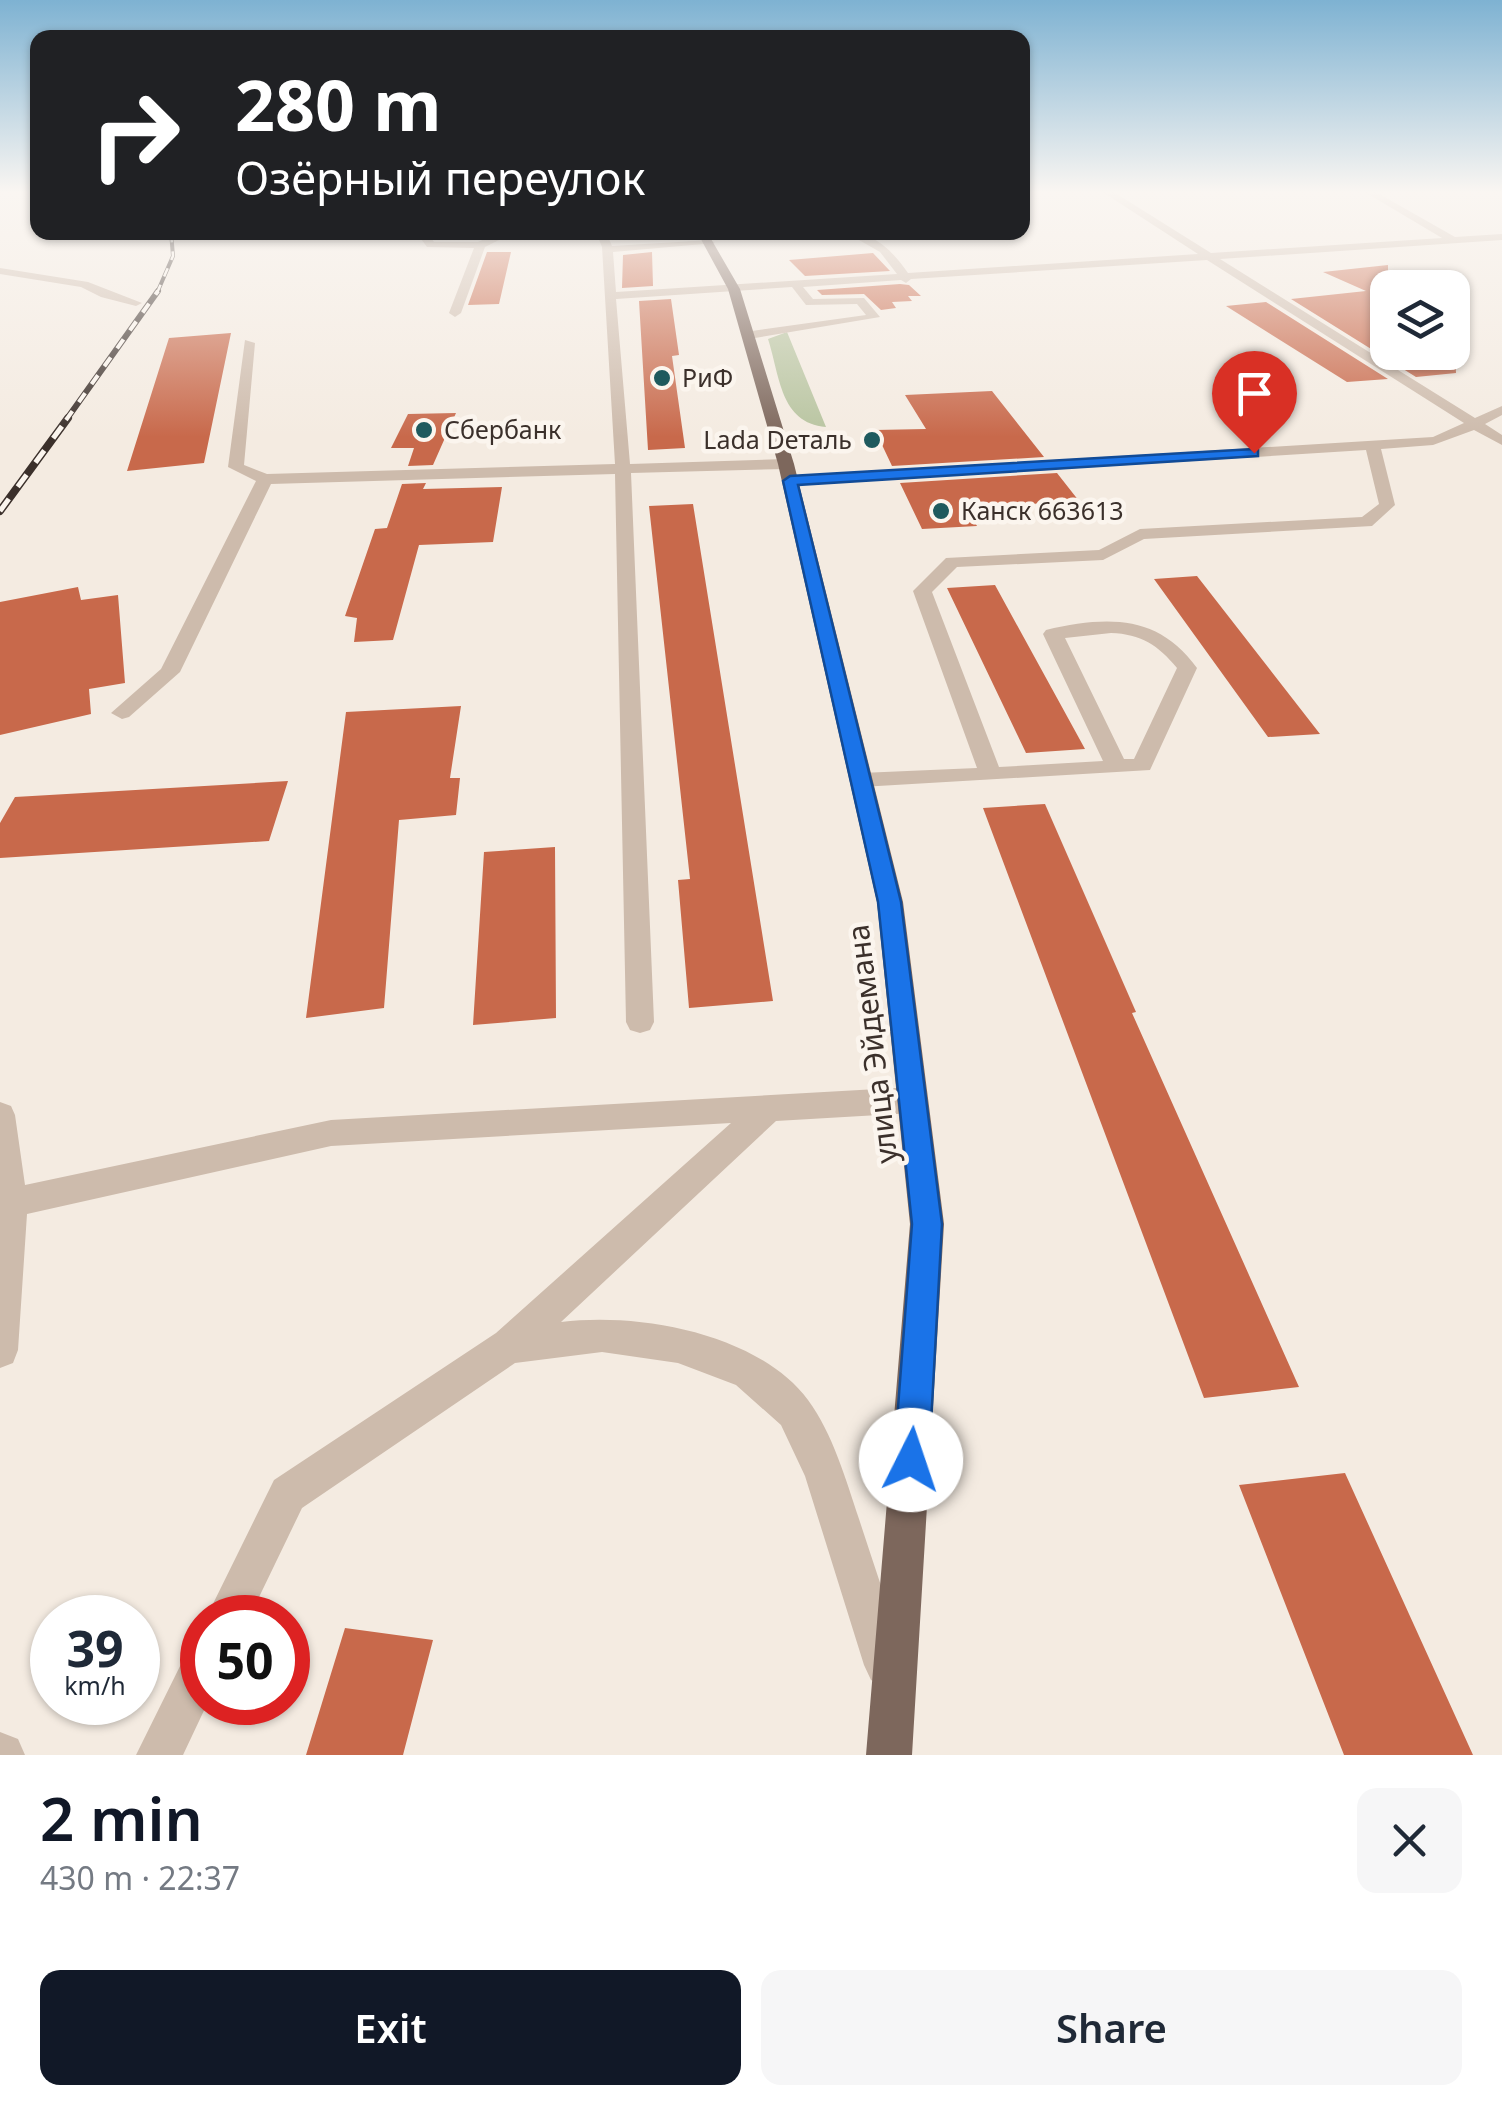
<!DOCTYPE html>
<html lang="en">
<head>
<meta charset="utf-8">
<style>
  body { margin:0; font-family:"Noto Sans",sans-serif; background:#f6f6f7; color:#1f2937; height:100vh; display:flex; flex-direction:column; font-size:38px; white-space:nowrap }
  * { box-sizing:border-box; margin:0 }
  p { font-size:32px; color:#747a83 }
  .icon { flex:none; width:55px; height:55px; fill:none; stroke:currentColor; stroke-width:2; stroke-linecap:round; stroke-linejoin:round }
  .map { position:relative; height:1755px; overflow:hidden }
  .drawer { display:flex; flex-direction:column; background:#fff; flex:1 }
  .drawer>* { flex:none }
  .banner { position:absolute; left:30px; top:30px; width:1000px; height:210px; border-radius:20px; box-shadow:0 2px 8px #0004; background:#202124; color:#fff; overflow:hidden }
  .buttons { position:absolute; left:1370px; top:270px; display:grid; gap:20px }
  .buttons a { display:grid; place-items:center; width:100px; height:100px; border-radius:20px; background:#fff; box-shadow:0 2px 8px #0004; font-size:50px }
  .speed { position:absolute; left:30px; top:1595px; display:flex; gap:20px; font-size:50px; font-weight:700; text-align:center }
  .speed>* { display:grid; place-content:center; width:130px; height:130px; border-radius:50%; background:#fff; box-shadow:0 2px 8px #0004; line-height:1 }
  .speed small { font-size:25px; font-weight:400 }
  .speed .limit { border:15px solid #d22; background:#fff; color:#111 }
  .pin { position:absolute; display:grid; place-items:center; width:85px; height:85px; color:#fff; margin:-102px -42px; border-radius:50% 50% 50% 0; rotate:-45deg; box-shadow:0 0 10px #0007 }
  .pin .icon { rotate:45deg }
  .me { position:absolute; width:110px; margin:-55px; rotate:4deg; stroke-linejoin:round; filter:drop-shadow(0 0 8px #0008) }
  .turn { display:flex; align-items:center; gap:35px; height:210px; padding:0 40px; font-size:45px }
  .turn .icon { width:130px; height:130px; stroke-width:2.5 }
  .turn b { display:block; font-size:70px; line-height:85px }
  .round { display:grid; place-items:center; flex:none; width:105px; height:105px; border-radius:20px; background:#f6f6f7 }
  .headline { display:flex; align-items:center; justify-content:space-between; height:170px; padding:0 40px }
  h1 { font-size:60px; font-weight:600; line-height:75px; color:#111827 }
  .button { display:flex; gap:20px; margin-top:auto; padding:20px 40px }
  .button a { flex:1; height:115px; border-radius:20px; background:#111827; color:#fff; font-size:40px; font-weight:600; line-height:115px; text-align:center }
  .button a+a { background:#f6f6f7; color:#1f2937 }
  .map>svg:first-child { display:block }
  .green { fill:#b8c4a0 }
  .building { fill:#c8694b }
  .lines { fill:none; stroke-linecap:round; stroke-linejoin:round }
  .minor { fill:#cdbbac; fill-rule:evenodd }
  .major { fill:#7d675c; fill-rule:evenodd }
  .rail-far2-casing { stroke:#3b302b; stroke-width:4 }
  .rail-far1-casing { stroke:#3b302b; stroke-width:6 }
  .rail-casing { stroke:#3b302b; stroke-width:8 }
  .rail-far2 { stroke:#fbf5ee; stroke-width:2.5; stroke-dasharray:9; stroke-linecap:butt }
  .rail-far1 { stroke:#fbf5ee; stroke-width:4; stroke-dasharray:11; stroke-linecap:butt }
  .rail { stroke:#fbf5ee; stroke-width:5; stroke-dasharray:15; stroke-linecap:butt }
  .route { fill:#1a73e8; stroke:#114b97; stroke-width:2.5 }
  .poi-dot { fill:#1f5a5e; stroke:#fbf5ee; stroke-width:4 }
  .labels { text-anchor:middle; stroke-width:9; stroke-linejoin:round; paint-order:stroke }
  .far-poi-label { font-size:25px; fill:#3b302b; stroke:#fbf5ee; text-anchor:start }
  .street-label { font-size:30px; fill:#3b302b; stroke:#fbf5ee }
</style>
</head>
<body>
<div class="map">
<svg width="1502" height="1755" viewBox="0 0 1502 1755">
  <rect width="100%" height="100%" fill="#f4ebe1"/>
  <path class="green" d="M 787,332 L 826,427 C 780,423 780,376 768,339 Z"/>
  <path class="building" d="M 487,252 L 511,252 L 499,304 L 468,305 Z
    M 652,252 L 653,286 L 622,288 L 623,255 Z
    M 873,253 L 890,271 L 805,276 L 789,260 Z
    M 1388,265 L 1388,352 L 1455,352 L 1456,373 L 1416,377 L 1291,299 L 1366,291 L 1323,272 Z
    M 900,284 L 909,285 L 921,296 L 908,296 L 912,301 L 892,302 L 896,308 L 881,310 L 864,294 L 822,295 L 817,290 Z
    M 671,299 L 679,355 L 672,356 L 685,448 L 648,450 L 639,301 Z
    M 1266,302 L 1388,379 L 1347,382 L 1226,306 Z
    M 231,333 L 204,463 L 127,471 L 169,338 Z
    M 992,391 L 1044,457 L 892,466 L 875,430 L 926,429 L 905,395 Z
    M 456,413 L 433,465 L 408,466 L 414,448 L 391,448 L 408,414 Z
    M 1057,473 L 1079,501 L 967,508 L 977,526 L 922,529 L 900,483 Z
    M 426,483 L 423,489 L 502,487 L 493,542 L 419,545 L 393,640 L 354,642 L 357,618 L 345,616 L 375,529 L 387,528 L 402,484 Z
    M 693,504 L 773,1001 L 689,1008 L 678,880 L 690,879 L 649,506 Z
    M 1197,576 L 1320,734 L 1268,737 L 1154,579 Z
    M 995,585 L 1085,749 L 1026,753 L 947,588 Z
    M 78,587 L 81,600 L 118,595 L 125,683 L 89,689 L 91,714 L 0,735 L 0,602 Z
    M 461,706 L 450,778 L 460,778 L 456,815 L 399,820 L 384,1008 L 306,1018 L 346,712 Z
    M 288,781 L 269,841 L 0,858 L 0,823 L 15,797 Z
    M 1045,804 L 1136,1012 L 1132,1013 L 1299,1387 L 1204,1398 L 983,808 Z
    M 555,847 L 556,1018 L 473,1025 L 484,852 Z
    M 1345,1473 L 1473,1755 L 1344,1755 L 1239,1485 Z
    M 345,1628 L 433,1640 L 403,1755 L 306,1755 Z"/>
  <g class="lines">
    <path class="minor" d="M 1101,191 L 1112,191 L 1211,253 L 1442,238 L 1363,191 L 1374,191 L 1455,237 L 1502,234 L 1502,240 L 1220,259 L 1475,418 L 1502,406 L 1502,415 L 1485,424 L 1502,435 L 1502,445 L 1474,430 L 1433,445 L 1381,449 L 1395,505 L 1372,526 L 1144,539 L 1103,560 L 957,567 L 932,592 L 999,767 L 1103,761 L 1043,634 L 1046,630 C 1107,616 1158,614 1197,668 L 1150,770 L 861,787 L 850,780 L 861,773 L 977,768 L 913,591 L 946,558 L 1099,550 L 1140,529 L 1362,517 L 1379,504 L 1366,450 L 790,486 L 782,481 L 790,476 L 1433,437 L 1464,423 L 1207,260 L 911,279 L 906,283 L 901,280 L 803,287 L 813,299 L 864,298 L 880,317 L 749,339 L 745,332 L 866,315 L 857,304 L 806,305 L 792,287 L 616,299 L 630,464 L 786,459 L 794,464 L 786,469 L 631,473 L 654,1022 L 650,1030 L 640,1033 L 630,1030 L 626,1022 L 615,474 L 271,484 L 180,672 L 129,717 L 122,719 L 111,713 L 161,669 L 256,481 L 228,467 L 245,340 L 255,343 L 244,465 L 267,474 L 615,464 L 602,247 L 596,232 L 606,232 L 612,246 L 710,240 L 715,243 L 613,252 L 616,292 L 897,274 L 880,252 L 845,232 C 874,232 892,250 908,273 L 1198,254 ZM 1111,633 C 1141,634 1158,645 1177,668 L 1134,759 L 1124,759 L 1065,638 Z
      M 416,232 L 427,232 L 434,242 L 478,242 L 500,232 L 515,232 L 485,247 L 461,313 L 455,317 L 449,313 L 474,248 L 427,247 Z
      M 0,268 L 88,282 L 142,303 L 136,306 L 101,297 L 81,287 L 0,274 Z
      M 913,1087 L 924,1091 L 928,1100 L 924,1109 L 913,1113 L 776,1121 L 561,1322 C 638,1312 758,1333 808,1400 C 833,1434 846,1480 859,1519 C 875,1568 891,1616 908,1665 L 901,1680 L 886,1687 L 871,1680 L 864,1665 L 805,1476 L 781,1425 L 736,1385 L 678,1363 L 602,1352 L 515,1363 L 302,1508 L 249,1618 L 206,1618 L 274,1480 L 496,1333 L 731,1123 L 331,1146 L 27,1214 L 18,1350 L 13,1363 L 0,1368 L 0,1102 L 11,1106 L 15,1115 L 25,1185 L 331,1120 Z
      M 202,1645 L 202,1702 L 208,1702 L 183,1755 L 136,1755 L 187,1652 Z
      M 0,1732 L 18,1739 L 25,1755 L 0,1755 Z"/>
    <path class="major" d="M 697,232 L 707,232 L 740,289 L 794,464 L 903,902 L 944,1224 L 912,1755 L 866,1755 L 910,1224 L 877,902 L 778,464 L 728,289 Z"/>
    <g class="rail-far2-casing">
      <path id="rail-far2" d="M 157,293 L 173,256 L 171,232"/>
    </g>
    <g class="rail-far1-casing">
      <path id="rail-far1" d="M 66,420 L 158,291"/>
    </g>
    <g class="rail-casing">
      <path id="rail" d="M 0,511 L 68,418"/>
    </g>
    <use href="#rail-far2" class="rail-far2"/>
    <use href="#rail-far1" class="rail-far1"/>
    <use href="#rail" class="rail"/>
  </g>
  <linearGradient id="sky" x2="0" y2="1"><stop stop-color="#7eb2d2"/><stop offset="0.44" stop-color="#faf6f2"/><stop offset="1" stop-color="#faf6f2" stop-opacity="0"/></linearGradient>
  <rect width="1502" height="437" fill="url(#sky)"/>
  <path class="route" d="M 1254,449 L 1258,450 L 1258,456 L 798,485 L 901,902 L 942,1224 L 929,1460 L 924,1472 L 911,1477 L 899,1472 L 894,1460 L 912,1224 L 878,902 L 783,481 L 790,476 Z"/>
  <g class="poi-dot">
    <circle cx="662" cy="378" r="10"/>
    <circle cx="424" cy="430" r="10"/>
    <circle cx="872" cy="440" r="10"/>
    <circle cx="941" cy="511" r="10"/>
  </g>
  <g class="labels">
    <g class="far-poi-label">
      <text x="682" y="387">РиФ</text>
      <text x="444" y="439">Сбербанк</text>
      <text x="852" y="449" text-anchor="end">Lada Dеталь</text>
      <text x="961" y="520">Канск 663613</text>
    </g>
    <g class="street-label">
      <text transform="translate(873 1044) rotate(-97)" y="10">улица Эйдемана</text>
    </g>
  </g>
</svg>
<div class="buttons">
<a><svg class="icon" aria-label="layers" viewBox="0 0 24 24"><path d="M12 4l9 5-9 5-9-5zM3 14l9 5 9-5"/></svg></a>
</div>
<div class="speed"><div>39<small>km/h</small></div><div class="limit">50</div></div>
<div class="pin" style="left:1254px;top:453px;background:#d93025"><svg class="icon" aria-label="arrive" viewBox="0 0 24 24"><path d="M6 21V4h12l-3 4 3 4H6"/></svg></div>
<svg class="me" style="left:911px;top:1460px" viewBox="-20 -20 40 40"><circle r="19" fill="#fff"/><path d="M0-13L10 11 0 6-10 11z" fill="#1a73e8"/></svg>
<div class="banner">
<div class="turn"><svg class="icon" aria-label="right" viewBox="0 0 24 24"><path d="M7 20v-9h11M14 6l5 5-5 5"/></svg><div><b>280 m</b>Озёрный переулок</div></div>
</div>
</div>
<section class="drawer">
<div class="headline"><div><h1>2 min</h1><p>430 m · 22:37</p></div><a class="round"><svg class="icon" aria-label="close" viewBox="0 0 24 24"><path d="M6 6l12 12M18 6L6 18"/></svg></a></div>
<div class="button"><a>Exit</a><a>Share</a></div>
</section>
</body>
</html>
